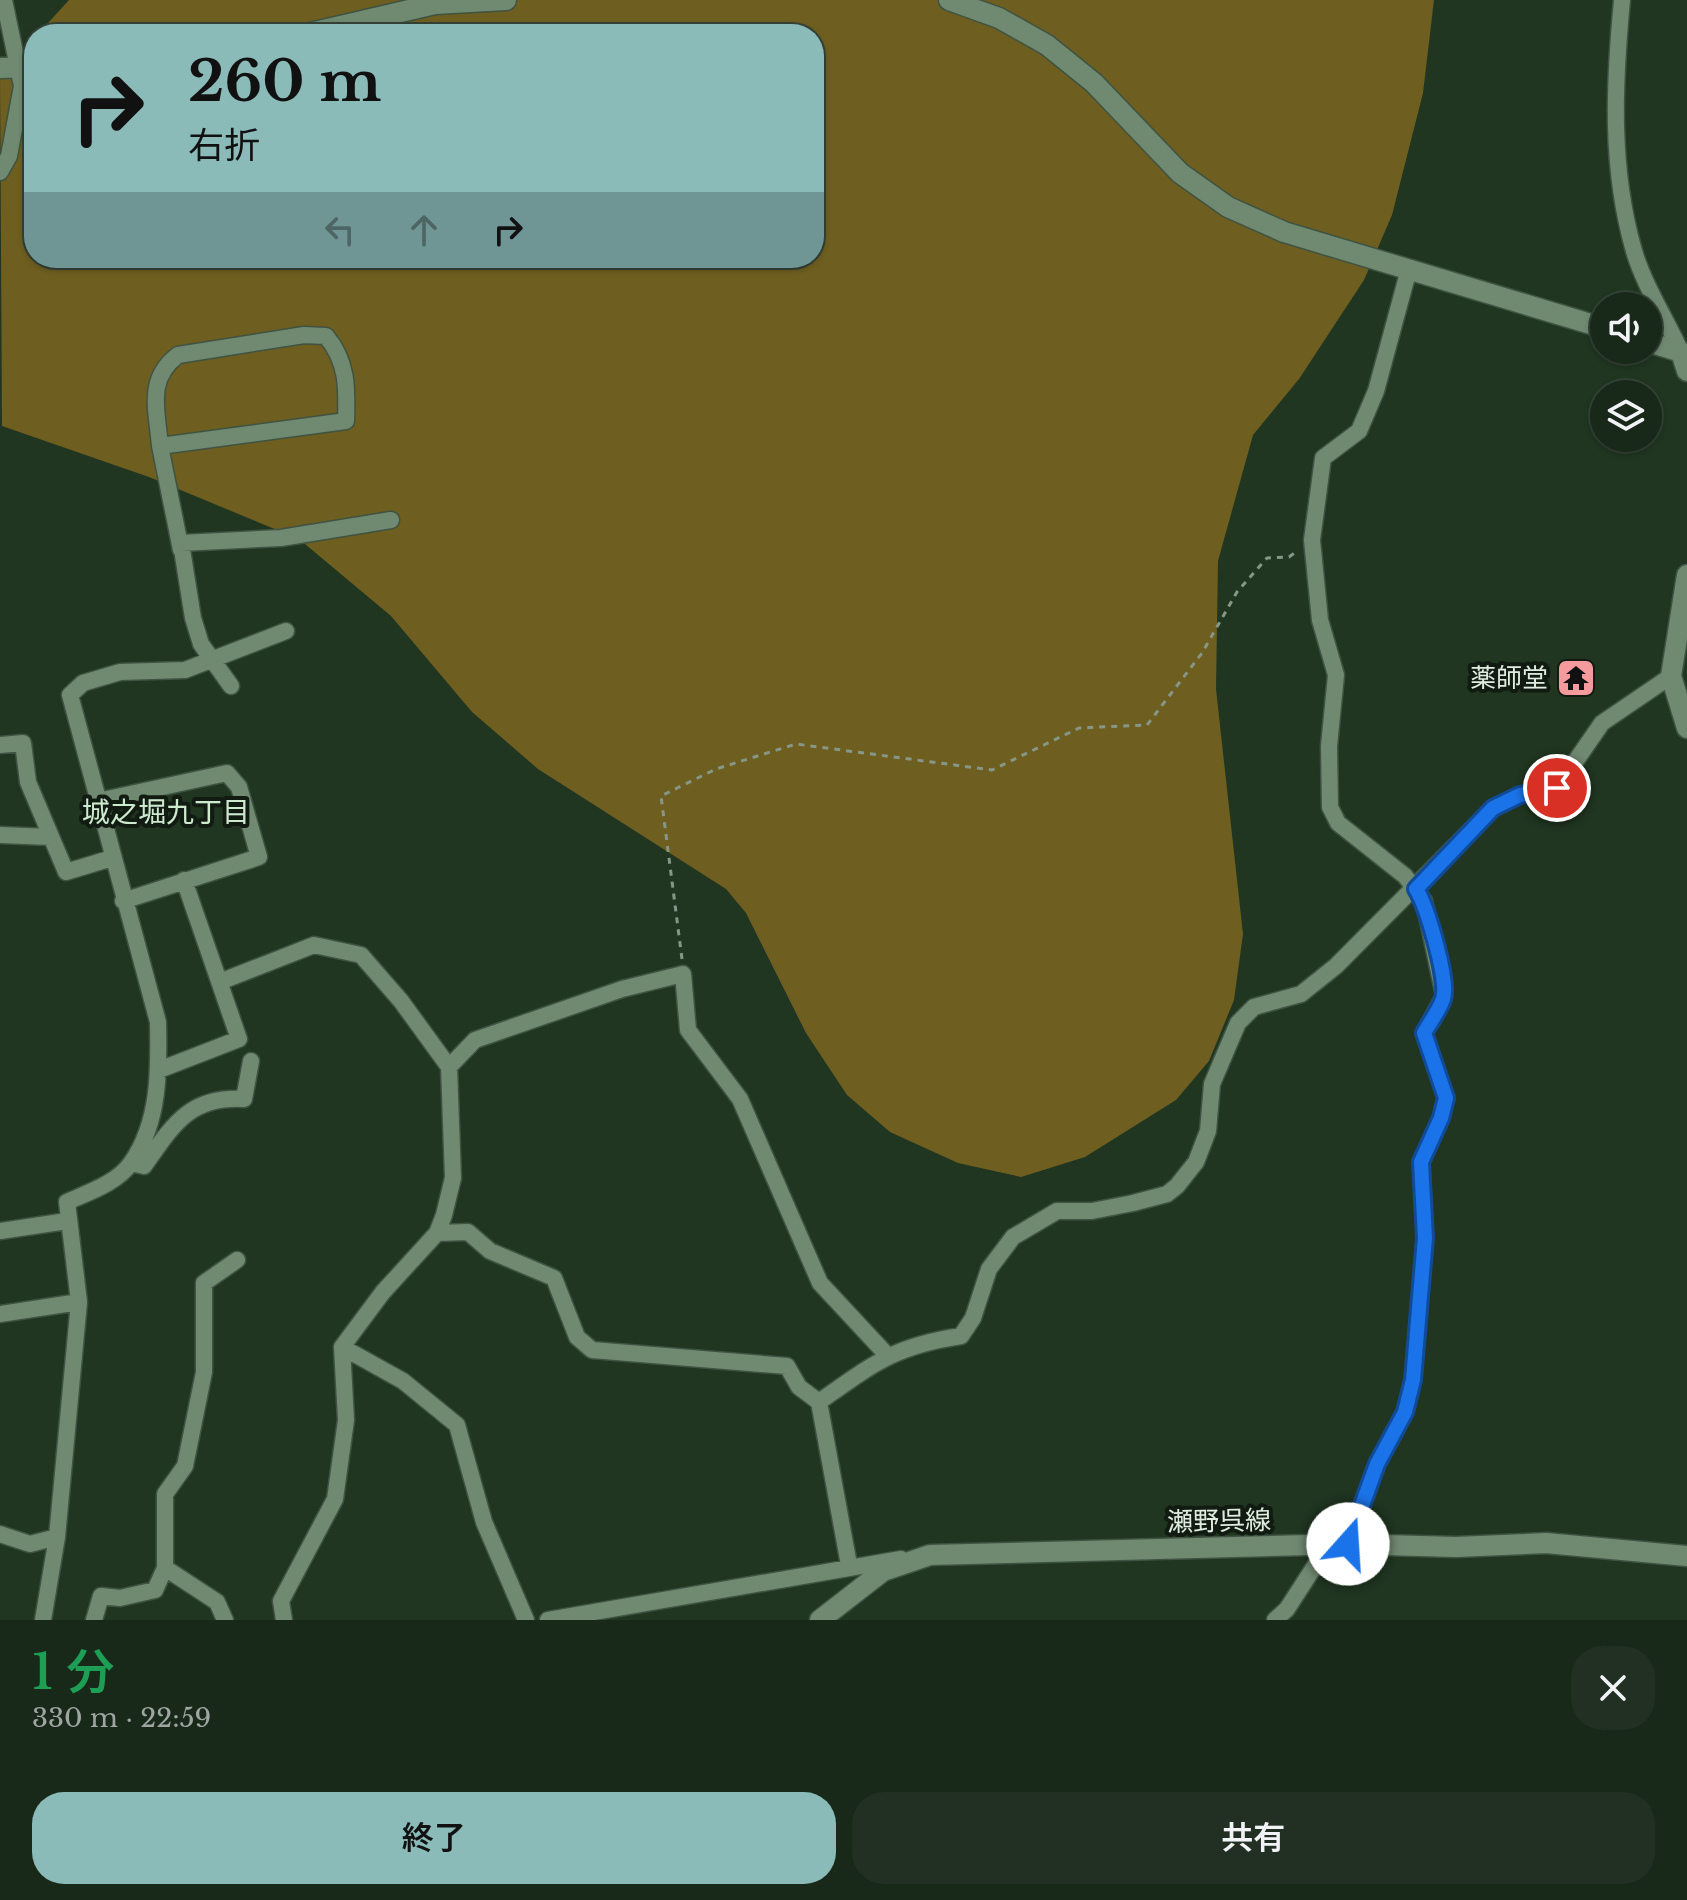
<!DOCTYPE html>
<html lang="ja">
<head>
<meta charset="utf-8">
<style>
  body { margin:0; font-family:"Libre Baskerville","Noto Sans JP",serif; background:#213022; color:#f1f3f6; height:100vh; display:flex; flex-direction:column; font-size:30px; white-space:nowrap }
  * { box-sizing:border-box; margin:0 }
  p { font-size:26px; color:#9fa6a2 }
  .icon { flex:none; width:44px; height:44px; fill:none; stroke:currentColor; stroke-width:2; stroke-linecap:round; stroke-linejoin:round }
  .map { position:relative; height:1620px; overflow:hidden }
  .sheet { display:flex; flex-direction:column; background:#182819; flex:1 }
  .sheet>* { flex:none }
  .banner { position:absolute; left:24px; top:24px; width:800px; height:244px; border-radius:32px; box-shadow:0 2px 6px #0004,0 0 0 2px #364438; background:#8bbbb9; color:#111; overflow:hidden }
  .tools { position:absolute; left:1590px; top:292px; display:grid; gap:16px }
  .tools a { display:grid; place-items:center; width:72px; height:72px; border-radius:50%; background:#182819; box-shadow:0 2px 6px #0004,0 0 0 2px #364438; font-size:40px }
  .pin { position:absolute; display:grid; place-items:center; width:68px; height:68px; color:#fff; margin:-34px; border:4px solid #fff; border-radius:50%; box-shadow:0 2px 8px #0007 }
  .me { position:absolute; width:88px; margin:-44px; rotate:19deg; stroke-linejoin:round; filter:drop-shadow(0 0 6px #0008) }
  .turn { display:flex; align-items:center; gap:28px; height:168px; padding:0 32px; font-size:36px }
  .turn .icon { width:104px; height:104px; stroke-width:2.5 }
  .turn b { display:block; font-size:56px; line-height:68px }
  .lanes { display:flex; align-items:center; height:76px; padding:0 32px; background:#0003; justify-content:center; gap:40px; direction:ltr }
  .lanes .off { opacity:.35 }
  .round { display:grid; place-items:center; flex:none; width:84px; height:84px; border-radius:32px; background:#213022 }
  .head { display:flex; align-items:center; justify-content:space-between; height:136px; padding:0 32px }
  h1 { font-size:48px; font-weight:600; line-height:60px; color:#1e9e55 }
  .button { display:flex; gap:16px; margin-top:auto; padding:16px 32px }
  .button a { flex:1; height:92px; border-radius:32px; background:#8bbbb9; color:#111; font-size:32px; font-weight:600; line-height:92px; text-align:center }
  .button a+a { background:#213022; color:#f1f3f6 }
  .map>svg:first-child { display:block }
  .forest { fill:#6e5e20 }
  .lines { fill:none; stroke-linecap:round; stroke-linejoin:round }
  .street-casing { stroke:#3f5342; stroke-width:19 }
  .secondary-casing { stroke:#3f5342; stroke-width:23 }
  .path { stroke:#869787; stroke-width:3; stroke-dasharray:6 6; stroke-linecap:butt }
  .street { stroke:#708971; stroke-width:16 }
  .secondary { stroke:#708971; stroke-width:20 }
  .route-casing { stroke:#114b97; stroke-width:20 }
  .route { stroke:#1a73e8; stroke-width:14 }
  .labels { text-anchor:middle; stroke-width:8; stroke-linejoin:round; paint-order:stroke }
  .poi-label { font-size:26px; fill:#dfede0; stroke:#111b11; text-anchor:end }
  .street-label { font-size:26px; fill:#dfede0; stroke:#111b11 }
  .neighbourhood-label { font-size:28px; fill:#cde9ce; stroke:#111b11 }
</style>
</head>
<body>
<div class="map">
<svg width="1687" height="1620" viewBox="0 0 1687 1620">
  <rect width="100%" height="100%" fill="#203621"/>
  <path class="forest" d="M 69,0 L 1434,0 L 1423,93 L 1392,215 L 1364,280 L 1299,379 L 1253,435 L 1218,561 L 1216,689 L 1243,934 L 1234,1000 L 1209,1061 L 1176,1100 L 1085,1157 L 1021,1177 L 958,1163 L 890,1132 L 847,1095 L 806,1033 L 746,913 L 726,889 L 538,769 L 472,712 L 391,616 L 299,539 L 149,477 L 2,426 L 0,75 L 34,38 L 34,258 L 814,258 L 814,34 L 38,34 Z"/>
  <g class="lines">
    <g class="street-casing">
      <path id="street" d="M 1622,0 C 1614,85 1610,168 1634,251 C 1644,285 1666,319 1681,352
        M 0,172 L 9,156 L 22,86 L 4,0
        M 304,335 L 326,336 C 348,362 347,389 346,421 L 160,446 C 157,410 146,379 178,355 Z
        M 160,446 L 181,550
        M 181,543 L 281,538 L 391,520
        M 181,543 L 193,618 L 201,644 L 231,686
        M 0,745 L 23,743 L 28,782 L 66,872 L 112,858
        M 98,801 L 227,773 L 239,787 L 259,857 L 123,901
        M 0,835 L 51,837
        M 222,981 L 314,945 L 361,955 L 401,1001 L 449,1067 L 453,1178 L 444,1215 L 437,1233 L 383,1292 L 342,1347 L 346,1420 L 335,1499 L 281,1601 L 284,1620
        M 449,1067 L 475,1040 L 622,989 L 683,974 L 688,1030 L 740,1099 L 820,1283 L 887,1355
        M 159,1070 L 239,1039 L 184,880
        M 131,1163 L 144,1166 C 173,1125 189,1096 244,1099 L 251,1061
        M 0,1231 L 67,1221
        M 437,1233 L 468,1232 L 490,1251 L 554,1278 L 577,1337 L 592,1350 L 787,1366 L 799,1387 L 819,1402
        M 0,1314 L 79,1302
        M 342,1347 L 403,1381 L 457,1425 L 484,1522 L 526,1620
        M 0,1534 L 30,1544 L 57,1537
        M 1348,1544 L 1377,1464 L 1405,1412 L 1413,1380 L 1425,1238 L 1421,1162 L 1441,1118 L 1446,1098 L 1424,1033 L 1444,996 L 1424,901 L 1405,876 L 1338,823 L 1330,807 L 1329,746 L 1336,675 L 1320,620 L 1312,540 L 1323,458 L 1359,431 L 1376,391 L 1409,269
        M 849,1565 L 819,1402 C 873,1364 894,1346 961,1336 L 973,1318 L 989,1269 L 1013,1237 L 1057,1211 L 1092,1211 L 1133,1203 L 1167,1194 L 1177,1186 L 1196,1162 L 1208,1131 L 1212,1084 L 1238,1023 L 1254,1007 L 1301,994 L 1336,966 L 1493,808 L 1520,795 L 1557,788 L 1602,723 L 1671,676
        M 43,1620 L 57,1537 L 79,1302 L 67,1202 C 89,1192 117,1183 131,1163 C 160,1122 159,1069 158,1022 L 70,695 L 83,683 L 120,672 L 185,670 L 286,631
        M 94,1620 L 101,1596 L 120,1598 L 155,1590 L 165,1568
        M 225,1620 L 217,1602 L 165,1568 L 165,1494 L 185,1466 L 204,1372 L 204,1283 L 237,1260
        M 548,1620 L 901,1559
        M 1275,1620 L 1287,1609 L 1329,1544"/>
    </g>
    <g class="secondary-casing">
      <path id="secondary" d="M 949,0 L 999,18 L 1047,45 L 1094,83 L 1180,173 L 1228,207 L 1284,232 L 1604,328
        M 306,34 L 435,4 L 506,0
        M 0,68 L 34,67
        M 1648,342 L 1681,352 L 1687,371
        M 1687,575 L 1671,676 L 1687,728
        M 820,1620 L 883,1571 L 930,1555 L 1348,1544 L 1456,1547 L 1546,1543 L 1687,1556"/>
    </g>
    <path class="path" d="M 682,959 L 661,796 L 716,769 L 796,744 L 992,770 L 1079,728 L 1147,725 L 1202,653 L 1237,592 L 1267,558 L 1289,557 L 1296,552"/>
    <use href="#street" class="street"/>
    <use href="#secondary" class="secondary"/>
  </g>
  <g class="lines">
    <g class="route-casing">
      <path id="route" d="M 1348,1544 L 1377,1464 L 1405,1412 L 1413,1380 L 1425,1238 L 1421,1162 L 1441,1118 L 1446,1098 L 1424,1033 C 1430,1022 1439,1011 1443,999 C 1449,981 1427,906 1416,889 L 1493,808 L 1520,795 L 1557,788"/>
    </g>
    <use href="#route" class="route"/>
  </g>
  <defs>
    <g id="temple-square" transform="scale(2)"><rect x="-9" y="-9" width="18" height="18" rx="4" fill="#f59b9e" stroke="#111b11"/><path d="M0-6L5-2H3V0L6.5 2.5H4V6H1.5V3h-3V6H-4V2.5H-6.5L-3 0V-2H-5Z" fill="#111"/></g>
  </defs>
  <g fill-rule="evenodd">
    <use href="#temple-square" x="1576" y="678"/>
  </g>
  <g class="labels">
    <g class="poi-label">
      <text x="1548" y="687">薬師堂</text>
    </g>
    <g class="street-label">
      <text transform="translate(1219 1521) rotate(-1)" y="9">瀬野呉線</text>
    </g>
    <g class="neighbourhood-label">
      <text x="166" y="822">城之堀九丁目</text>
    </g>
  </g>
</svg>
<div class="tools">
<a><svg class="icon" aria-label="sound" viewBox="0 0 24 24"><path d="M4 9h4l5-4v14l-5-4H4zM17 9q2 3 0 6"/></svg></a>
<a><svg class="icon" aria-label="layers" viewBox="0 0 24 24"><path d="M12 4l9 5-9 5-9-5zM3 14l9 5 9-5"/></svg></a>
</div>
<div class="pin" style="left:1557px;top:788px;background:#d93025"><svg class="icon" aria-label="arrive" viewBox="0 0 24 24"><path d="M6 21V4h12l-3 4 3 4H6"/></svg></div>
<svg class="me" style="left:1348px;top:1544px" viewBox="-20 -20 40 40"><circle r="19" fill="#fff"/><path d="M0-13L10 11 0 6-10 11z" fill="#1a73e8"/></svg>
<div class="banner">
<div class="turn"><svg class="icon" aria-label="right" viewBox="0 0 24 24"><path d="M7 20v-9h11M14 6l5 5-5 5"/></svg><div><b>260 m</b>右折</div></div>
<div class="lanes"><svg class="icon off" aria-label="left" viewBox="0 0 24 24"><path d="M17 20v-9H6M10 6l-5 5 5 5"/></svg><svg class="icon off" aria-label="ahead" viewBox="0 0 24 24"><path d="M12 20V5M6 11l6-6 6 6"/></svg><svg class="icon" aria-label="right" viewBox="0 0 24 24"><path d="M7 20v-9h11M14 6l5 5-5 5"/></svg></div>
</div>
</div>
<section class="sheet">
<div class="head"><div><h1>1 分</h1><p>330 m · 22:59</p></div><a class="round"><svg class="icon" aria-label="close" viewBox="0 0 24 24"><path d="M6 6l12 12M18 6L6 18"/></svg></a></div>
<div class="button"><a>終了</a><a>共有</a></div>
</section>
</body>
</html>
